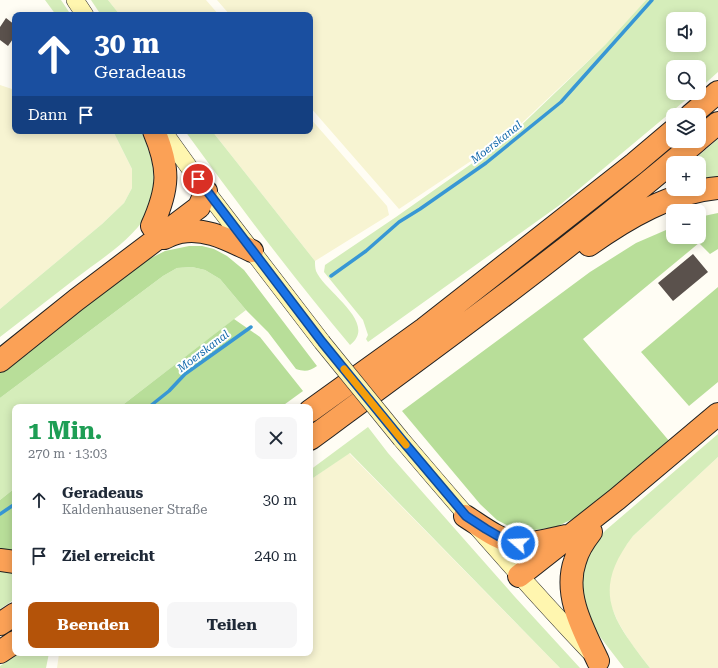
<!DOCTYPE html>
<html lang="de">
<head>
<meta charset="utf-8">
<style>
  body { margin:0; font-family:"Roboto Serif",serif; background:#f6f6f7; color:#1f2937; height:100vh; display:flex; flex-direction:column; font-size:15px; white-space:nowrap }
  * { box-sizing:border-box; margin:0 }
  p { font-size:13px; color:#747a83 }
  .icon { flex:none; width:22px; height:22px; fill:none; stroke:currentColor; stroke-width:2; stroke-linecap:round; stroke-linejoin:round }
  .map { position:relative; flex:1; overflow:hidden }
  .side { position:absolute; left:12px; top:404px; width:301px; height:252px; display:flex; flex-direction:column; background:#fff; border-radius:8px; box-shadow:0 2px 10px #0003 }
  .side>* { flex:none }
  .banner { position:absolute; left:12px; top:12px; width:301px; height:122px; border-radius:8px; box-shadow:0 2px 10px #0003; background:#1a4fa0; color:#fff; overflow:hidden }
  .tools { position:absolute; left:666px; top:12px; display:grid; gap:8px }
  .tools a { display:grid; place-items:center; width:40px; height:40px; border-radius:8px; background:#fff; box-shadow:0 2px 10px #0003; font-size:20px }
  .pin { position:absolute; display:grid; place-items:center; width:34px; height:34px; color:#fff; margin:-17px; border:2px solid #fff; border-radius:50%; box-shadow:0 1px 4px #0007 }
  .me { position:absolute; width:44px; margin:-22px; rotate:289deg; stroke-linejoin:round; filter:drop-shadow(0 0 3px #0008) }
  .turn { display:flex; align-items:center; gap:14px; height:84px; padding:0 16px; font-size:18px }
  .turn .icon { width:52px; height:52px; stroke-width:2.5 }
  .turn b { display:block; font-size:28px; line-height:34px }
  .then { display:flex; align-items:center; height:38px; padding:0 16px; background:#0003; gap:8px; font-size:15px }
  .round { display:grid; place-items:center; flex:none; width:42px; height:42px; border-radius:8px; background:#f6f6f7 }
  .head { display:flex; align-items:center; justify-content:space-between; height:68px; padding:0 16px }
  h1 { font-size:24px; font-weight:700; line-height:30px; color:#1e9e55 }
  .button { display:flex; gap:8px; margin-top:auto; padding:8px 16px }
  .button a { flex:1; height:46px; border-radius:8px; background:#b45309; color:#fff; font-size:16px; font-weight:700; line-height:46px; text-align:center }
  .button a+a { background:#f6f6f7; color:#1f2937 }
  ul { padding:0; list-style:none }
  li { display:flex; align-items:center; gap:12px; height:56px; padding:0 16px }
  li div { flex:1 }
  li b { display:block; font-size:15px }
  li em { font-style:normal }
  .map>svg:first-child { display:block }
  .farmland { fill:#f7f4d2 }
  .green { fill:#d5edba; fill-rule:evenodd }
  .forest { fill:#b8de99 }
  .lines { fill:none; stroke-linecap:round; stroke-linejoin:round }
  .stream { stroke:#3897d4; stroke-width:3.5 }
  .building { fill:#5a514c }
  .secondary-casing { stroke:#323232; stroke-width:18 }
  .highway-casing { stroke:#212121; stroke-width:24 }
  .secondary { stroke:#fff6af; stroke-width:17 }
  .highway { stroke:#fba156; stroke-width:22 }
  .secondary-bridge-casing { stroke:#323232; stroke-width:18; stroke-linecap:butt }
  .secondary-bridge { stroke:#fff6af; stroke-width:17 }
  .route-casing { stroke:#114b97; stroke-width:10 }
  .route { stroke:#1a73e8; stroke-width:7 }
  .slow { stroke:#f59e0b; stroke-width:7 }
  .labels { text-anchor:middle; stroke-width:4; stroke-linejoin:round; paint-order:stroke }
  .water-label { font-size:11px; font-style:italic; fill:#1168aa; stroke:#fff }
</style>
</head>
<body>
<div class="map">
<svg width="718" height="668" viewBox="0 0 718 668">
  <rect width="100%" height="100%" fill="#fffdf4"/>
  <path class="farmland" d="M 108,0 L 206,0 L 219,15 L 120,15 Z
    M 217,0 L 646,0 L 605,45 L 507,137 L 399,209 L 310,107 L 310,15 L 230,15 Z
    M 0,85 L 15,90 L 15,131 L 113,131 L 132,169 L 132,188 L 124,203 L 102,224 L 0,309 Z
    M 310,118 L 387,206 L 389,215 L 315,261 L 212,131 L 310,131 Z
    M 349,453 L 560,668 L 57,668 L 59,654 L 60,653 L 310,653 L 310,480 Z
    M 718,457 L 718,668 L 650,668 L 630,642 L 618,622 L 611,606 L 609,592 L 610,579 L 614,565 L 623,549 L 633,536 Z"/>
  <path class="green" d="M 45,0 L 61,0 L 71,15 L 56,15 Z
    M 91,0 L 108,0 L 120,15 L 101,15 Z
    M 646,0 L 718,0 L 718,72 L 699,89 L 699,67 L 673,67 L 673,93 L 694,93 L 561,204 L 368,342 L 366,339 L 368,335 L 363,320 L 324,272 L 325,265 L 396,217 L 508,138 L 605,45 ZM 673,19 L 699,19 L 699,45 L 673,45 Z
    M 113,131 L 141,131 C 152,155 159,182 150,208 C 138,237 99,260 75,279 C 50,298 25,318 0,337 L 0,309 L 102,224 L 124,203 L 132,188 L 132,169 Z
    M 185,131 L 212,131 L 315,261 C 315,264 315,268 316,271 C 324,291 379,323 350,345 C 292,276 238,204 185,131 Z
    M 718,139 L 718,184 L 699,186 L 699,163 L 690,163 Z
    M 192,267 L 205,270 L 220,279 L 246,310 L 120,407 L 15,407 L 15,488 L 0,500 L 0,398 L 163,276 L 177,268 Z
    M 368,427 L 388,453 L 515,597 L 580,668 L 560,668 L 350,453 L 310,480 L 310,470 Z
    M 718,434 L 718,457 L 633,536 C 590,592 613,620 650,668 L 624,668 L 601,638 L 591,622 L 586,612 L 580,581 L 586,560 L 597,539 L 606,530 Z
    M 0,566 L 15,567 L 15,599 L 0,609 Z
    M 20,653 L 49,653 L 46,668 L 0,668 L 0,666 Z"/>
  <path class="forest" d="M 718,213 L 718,249 L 710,254 L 699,243 L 583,339 L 670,442 L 585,513 L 556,527 L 520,532 L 497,520 L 480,504 L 402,411 L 590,272 L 636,243 L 673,227 L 673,237 L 699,237 L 699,217 Z
    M 189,246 L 202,246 L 214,249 L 227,256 L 244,270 L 317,366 C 310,371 305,372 296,369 L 268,332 L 246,310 L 220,279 L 205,270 L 192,267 L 177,268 L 163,276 L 0,398 L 0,370 L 143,262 L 165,251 Z
    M 718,287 L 718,382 L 689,406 L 641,352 Z
    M 234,319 L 260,337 L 303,391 L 281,407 L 120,407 Z
    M 15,488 L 15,553 L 0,552 L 0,500 Z"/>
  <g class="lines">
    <path class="stream" d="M 331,276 L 366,251 L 399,222 L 420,209 L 486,163 L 561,102 L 652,0
      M 149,407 L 169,391 L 185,374 L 251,327
      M 0,514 L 15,504"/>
  </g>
  <path class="building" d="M 6,18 L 15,25 L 15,36 L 8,46 L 0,40 L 0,27 Z
    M 693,254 L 708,272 L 673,301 L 658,283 Z"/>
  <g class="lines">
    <g class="secondary-casing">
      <path id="secondary" d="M 75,0 L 85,15
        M 163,131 L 206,191 L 322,342
        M 401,439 C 462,511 524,582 589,651"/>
    </g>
    <g class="highway-casing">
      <path id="highway" d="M 691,115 L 718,92
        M 699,139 L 718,123
        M 152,226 C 169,188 170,169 154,131
        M 164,238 C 169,236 175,233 181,232 C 206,227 230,241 252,251
        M 589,245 C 627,218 671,192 718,188
        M 0,361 L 76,300 L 199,207 L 206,191
        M 310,411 L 424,329 L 634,164 L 673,131
        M 310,439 C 441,343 573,247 697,141
        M 465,516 C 481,526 498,540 517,543 C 533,545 551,539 566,536
        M 591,532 C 584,541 578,550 575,561 C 563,595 584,631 598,661
        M 0,560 L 15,562
        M 519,576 L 617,499 L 718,414
        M 0,624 L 15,614
        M 0,652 L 15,642"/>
    </g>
    <use href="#secondary" class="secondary"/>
    <use href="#highway" class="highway"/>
    <g class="secondary-bridge-casing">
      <path id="secondary-bridge" d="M 322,342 L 401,439"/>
    </g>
    <use href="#secondary-bridge" class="secondary-bridge"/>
  </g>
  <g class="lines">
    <g class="route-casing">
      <path id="route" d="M 198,179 L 322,342 L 401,439 L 466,516 L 486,529 L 505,540 L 518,543"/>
    </g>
    <use href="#route" class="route"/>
    <path class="slow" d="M 344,369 L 406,445"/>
  </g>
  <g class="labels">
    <g class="water-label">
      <text transform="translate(496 142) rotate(-38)" y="4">Moerskanal</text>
      <text transform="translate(203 351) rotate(-37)" y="4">Moerskanal</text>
    </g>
  </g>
</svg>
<div class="tools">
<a><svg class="icon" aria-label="sound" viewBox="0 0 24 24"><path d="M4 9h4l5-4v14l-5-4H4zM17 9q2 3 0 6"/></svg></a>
<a><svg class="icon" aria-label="search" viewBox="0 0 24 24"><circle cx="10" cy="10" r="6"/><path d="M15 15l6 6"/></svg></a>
<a><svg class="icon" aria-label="layers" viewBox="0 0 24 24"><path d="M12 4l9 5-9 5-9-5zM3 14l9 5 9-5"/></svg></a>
<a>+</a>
<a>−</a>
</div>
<div class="pin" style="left:198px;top:179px;background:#d93025"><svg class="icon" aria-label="arrive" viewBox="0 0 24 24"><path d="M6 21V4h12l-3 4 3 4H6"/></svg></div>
<svg class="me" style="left:518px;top:543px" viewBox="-20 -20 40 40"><circle r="17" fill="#1a73e8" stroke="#fff" stroke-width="3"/><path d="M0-11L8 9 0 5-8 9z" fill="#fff"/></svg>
<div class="banner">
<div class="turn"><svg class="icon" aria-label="ahead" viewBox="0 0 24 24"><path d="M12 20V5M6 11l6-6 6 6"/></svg><div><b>30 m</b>Geradeaus</div></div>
<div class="then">Dann<svg class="icon" aria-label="arrive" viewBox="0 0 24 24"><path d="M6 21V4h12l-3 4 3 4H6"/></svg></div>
</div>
<section class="side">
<div class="head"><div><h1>1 Min.</h1><p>270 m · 13:03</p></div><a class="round"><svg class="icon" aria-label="close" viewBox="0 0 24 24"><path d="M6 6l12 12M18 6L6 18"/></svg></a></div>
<ul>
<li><svg class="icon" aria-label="ahead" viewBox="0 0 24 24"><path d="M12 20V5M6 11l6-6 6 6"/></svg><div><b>Geradeaus</b><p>Kaldenhausener Straße</p></div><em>30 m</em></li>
<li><svg class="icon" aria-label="arrive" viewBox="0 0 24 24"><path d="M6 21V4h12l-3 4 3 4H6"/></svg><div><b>Ziel erreicht</b></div><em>240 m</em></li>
</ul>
<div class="button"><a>Beenden</a><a>Teilen</a></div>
</section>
</div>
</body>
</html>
